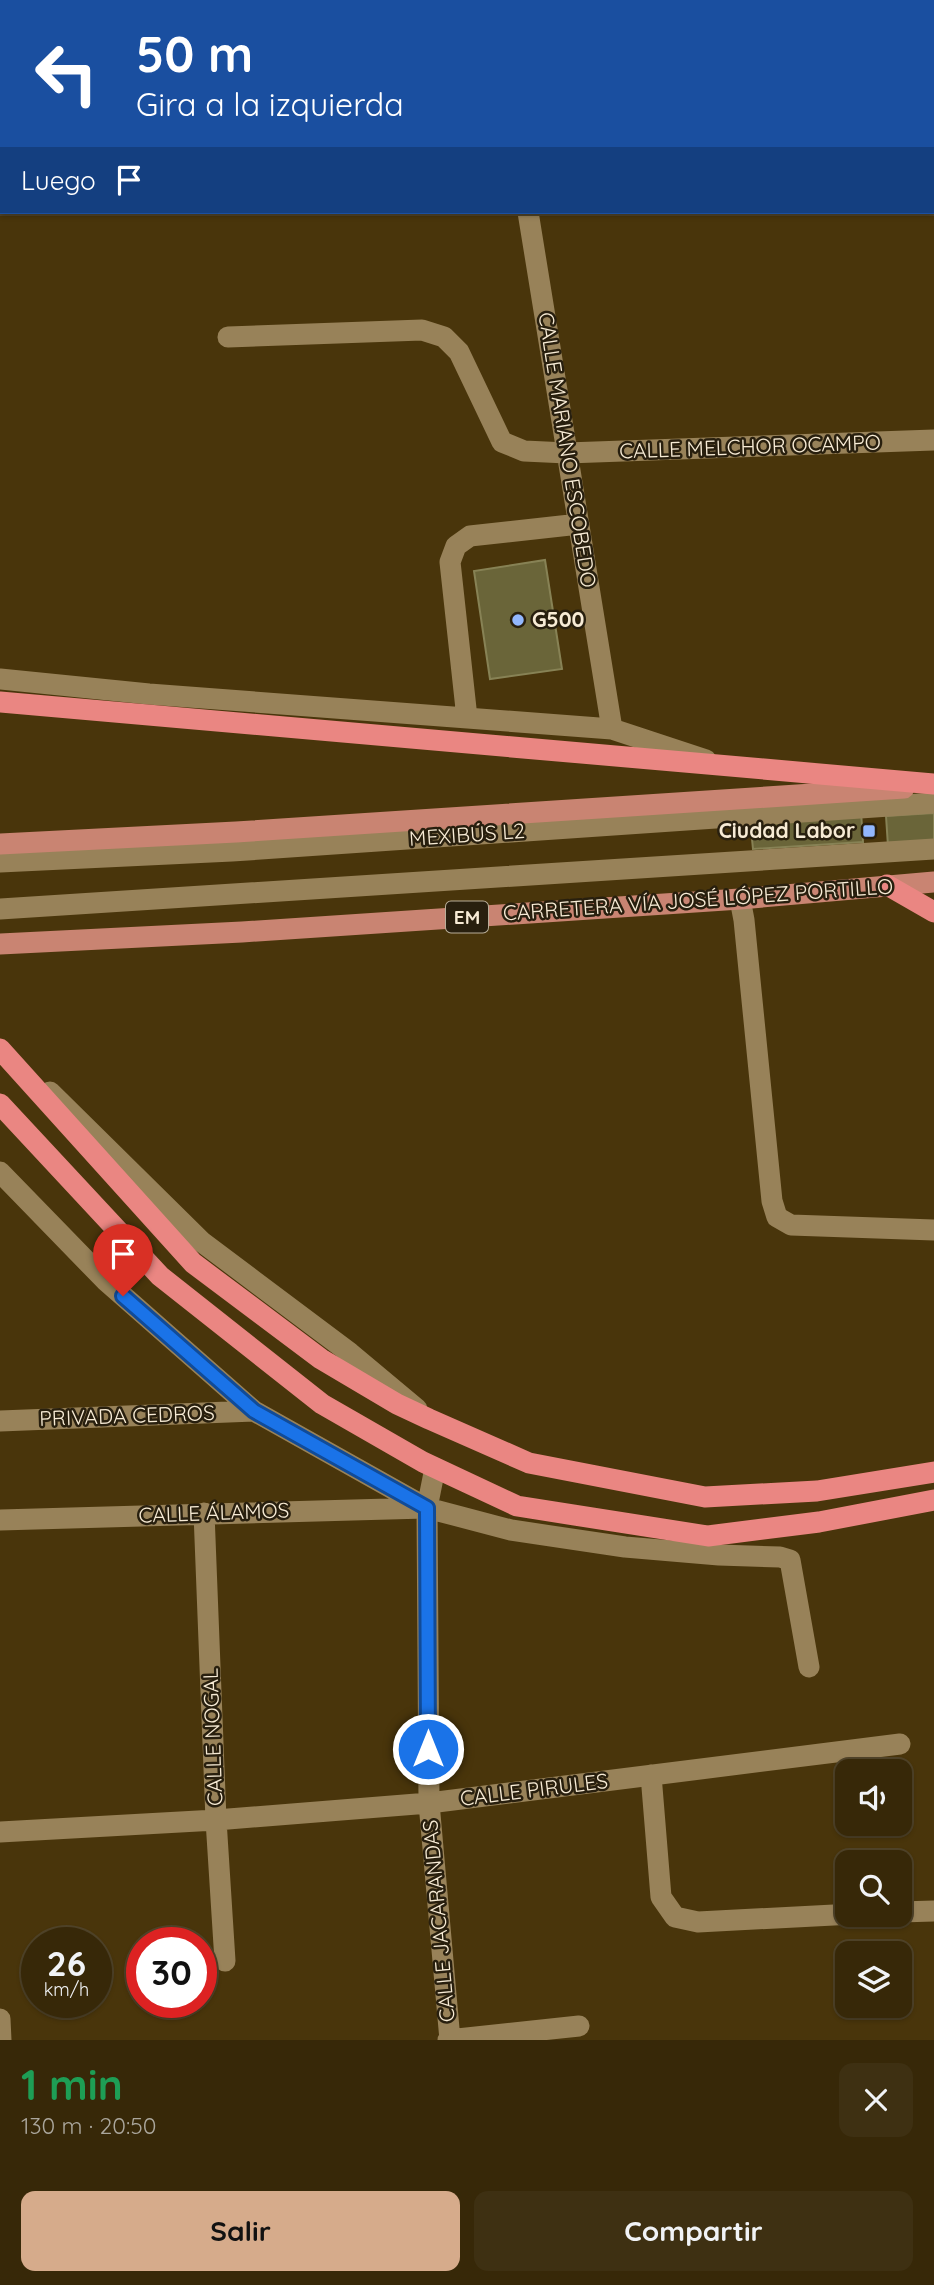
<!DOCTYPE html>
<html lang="es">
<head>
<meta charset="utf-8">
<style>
  body { margin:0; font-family:Quicksand,sans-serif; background:#3e3012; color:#f1f3f6; height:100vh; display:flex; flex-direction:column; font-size:26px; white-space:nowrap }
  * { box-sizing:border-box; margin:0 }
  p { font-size:23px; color:#aaa69c }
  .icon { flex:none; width:38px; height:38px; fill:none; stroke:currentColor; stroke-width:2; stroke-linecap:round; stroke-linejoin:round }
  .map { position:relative; height:2040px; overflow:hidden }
  .panel { display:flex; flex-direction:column; background:#372808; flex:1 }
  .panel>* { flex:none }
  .guide { position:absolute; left:0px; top:0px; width:934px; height:214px; box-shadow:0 2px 5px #0004,0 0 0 2px #514429; background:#1a4fa0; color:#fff; overflow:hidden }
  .fabs { position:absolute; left:835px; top:1759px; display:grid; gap:14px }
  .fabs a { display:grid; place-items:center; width:77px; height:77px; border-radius:14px; background:#372808; box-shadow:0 2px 5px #0004,0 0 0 2px #514429; font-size:35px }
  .speed { position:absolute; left:21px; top:1927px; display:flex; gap:14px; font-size:35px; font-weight:700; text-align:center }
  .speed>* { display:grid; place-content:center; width:91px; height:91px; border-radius:50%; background:#372808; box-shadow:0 2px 5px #0004,0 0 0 2px #514429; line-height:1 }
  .speed small { font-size:18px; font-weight:400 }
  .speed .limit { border:10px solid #d22; background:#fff; color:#111 }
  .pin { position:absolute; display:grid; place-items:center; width:60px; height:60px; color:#fff; margin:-72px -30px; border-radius:50% 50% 50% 0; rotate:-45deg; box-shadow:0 0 7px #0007 }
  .pin .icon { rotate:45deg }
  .me { position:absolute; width:77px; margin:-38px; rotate:0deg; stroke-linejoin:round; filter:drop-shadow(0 0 5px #0008) }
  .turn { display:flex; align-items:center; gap:24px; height:147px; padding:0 21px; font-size:32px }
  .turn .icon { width:91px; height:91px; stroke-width:2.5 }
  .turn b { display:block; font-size:49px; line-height:60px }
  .then { display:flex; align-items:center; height:66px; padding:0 21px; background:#0003; gap:14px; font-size:26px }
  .round { display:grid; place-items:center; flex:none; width:74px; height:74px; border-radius:14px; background:#3e3012 }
  .head { display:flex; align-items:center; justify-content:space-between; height:119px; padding:0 21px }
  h1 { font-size:42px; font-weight:800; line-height:52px; color:#1e9e55 }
  .action { display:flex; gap:14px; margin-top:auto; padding:14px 21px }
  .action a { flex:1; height:80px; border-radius:14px; background:#d6ab8b; color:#111; font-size:28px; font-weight:800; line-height:80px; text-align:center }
  .action a+a { background:#3e3012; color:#f1f3f6 }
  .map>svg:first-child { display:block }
  .building { fill:#6a6539; stroke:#878255; stroke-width:2 }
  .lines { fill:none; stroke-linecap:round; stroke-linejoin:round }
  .minor { stroke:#988259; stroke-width:21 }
  .major { stroke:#c98472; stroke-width:21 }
  .highway { stroke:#ea8682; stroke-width:21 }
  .route-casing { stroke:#114b97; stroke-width:18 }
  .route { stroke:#1a73e8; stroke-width:12 }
  .poi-dot { fill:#92b7fd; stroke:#281f0e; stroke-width:2.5 }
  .labels { text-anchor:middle; stroke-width:5; stroke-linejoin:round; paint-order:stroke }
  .shield { fill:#281f0e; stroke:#b9ae99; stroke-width:2 }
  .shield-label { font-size:19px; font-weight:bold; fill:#f7ebd5 }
  .street-label { font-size:21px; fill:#f7ebd5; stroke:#281f0e }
  .poi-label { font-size:21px; font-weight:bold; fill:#f7ebd5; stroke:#281f0e; text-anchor:start }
</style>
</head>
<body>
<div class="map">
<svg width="934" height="2040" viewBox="0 0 934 2040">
  <rect width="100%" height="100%" fill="#49350b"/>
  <path class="building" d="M 545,560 L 562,669 L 490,679 L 474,571 Z
    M 861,811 L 863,842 L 753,849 L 750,819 Z
    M 934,813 L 934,843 L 888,846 L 886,816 Z"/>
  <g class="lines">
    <path class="minor" d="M 252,0 L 252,2
      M 492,0 L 493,2
      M 0,32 L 2,46
      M 933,116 L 934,116
      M 0,146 L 2,146
      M 528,212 L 612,729
      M 228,337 L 422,330 L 444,337 L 459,352 L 502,442 L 524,451 L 567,453 L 934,440
      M 0,679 L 149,694 L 612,729 L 706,760
      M 467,718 L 450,562 L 456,546 L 470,536 L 579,524
      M 0,862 L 232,851 L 934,803
      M 740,899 L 744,920 L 772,1201 L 777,1217 L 791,1225 L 934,1230
      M 0,909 L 934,849
      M 50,1092 L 202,1242 L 350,1353 L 417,1409
      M 0,1172 L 105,1280 L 254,1411 L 427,1508 L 511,1530 L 625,1547 L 719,1555 L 780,1557 L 790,1560 L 809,1667
      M 0,1421 L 254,1411
      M 435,1468 L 427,1508 L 429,1803 L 450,2040
      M 204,1513 L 216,1820 L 225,1961
      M 0,1520 L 425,1508
      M 651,1775 L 661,1897 L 675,1917 L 698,1922 L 853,1914
      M 0,1832 L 216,1820 L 429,1803 L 900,1744
      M 900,1912 L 934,1911
      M 0,2019 L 1,2040
      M 448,2040 L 579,2026"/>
    <path class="major" d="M 0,844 L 236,832 L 904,788
      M 0,944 L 242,932 L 740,899 L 934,882"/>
    <path class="highway" d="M 0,702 L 934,784
      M 887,885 L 934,912
      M 0,1049 L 193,1263 L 321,1359 L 397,1404 L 429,1419 L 529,1463 L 705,1497 L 817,1491 L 934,1472
      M 0,1104 L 160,1276 L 322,1404 L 423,1462 L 517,1506 L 708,1536 L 819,1522 L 934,1500"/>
  </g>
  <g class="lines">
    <g class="route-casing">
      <path id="route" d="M 123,1296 L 254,1411 L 427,1508 L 428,1749"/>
    </g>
    <use href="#route" class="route"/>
  </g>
  <g class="poi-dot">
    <circle cx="518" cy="620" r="7"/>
    <rect x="862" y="824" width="14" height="14" rx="3.5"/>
  </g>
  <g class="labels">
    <rect class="shield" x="446" y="901.5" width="42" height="31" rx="5"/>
    <g class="shield-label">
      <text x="467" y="924">EM</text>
    </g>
    <g class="street-label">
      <text transform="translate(750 447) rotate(-2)" y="7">CALLE MELCHOR OCAMPO</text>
      <text transform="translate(567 450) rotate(81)" y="7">CALLE MARIANO ESCOBEDO</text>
      <text transform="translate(467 835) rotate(-4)" y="7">MEXIBÚS L2</text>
      <text transform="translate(698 900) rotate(-4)" y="7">CARRETERA VÍA JOSÉ LÓPEZ PORTILLO</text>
      <text transform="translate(127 1416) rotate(-2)" y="7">PRIVADA CEDROS</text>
      <text transform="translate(214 1513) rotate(-2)" y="7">CALLE ÁLAMOS</text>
      <text transform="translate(213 1737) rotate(-92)" y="7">CALLE NOGAL</text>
      <text transform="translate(534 1790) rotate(-7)" y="7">CALLE PIRULES</text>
      <text transform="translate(439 1921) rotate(-95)" y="7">CALLE JACARANDAS</text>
    </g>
    <g class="poi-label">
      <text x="532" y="627">G500</text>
      <text x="855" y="838" text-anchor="end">Ciudad Labor</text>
    </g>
  </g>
</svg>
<div class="fabs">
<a><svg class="icon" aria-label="sound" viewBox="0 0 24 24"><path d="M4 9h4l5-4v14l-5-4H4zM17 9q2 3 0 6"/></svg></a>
<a><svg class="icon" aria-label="search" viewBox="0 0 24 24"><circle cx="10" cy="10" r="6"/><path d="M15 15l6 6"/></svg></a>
<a><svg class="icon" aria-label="layers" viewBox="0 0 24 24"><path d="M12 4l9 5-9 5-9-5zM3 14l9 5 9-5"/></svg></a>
</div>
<div class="speed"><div>26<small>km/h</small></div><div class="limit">30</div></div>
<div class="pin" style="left:123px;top:1296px;background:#d93025"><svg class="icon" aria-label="arrive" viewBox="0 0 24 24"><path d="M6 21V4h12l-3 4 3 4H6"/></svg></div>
<svg class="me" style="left:428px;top:1749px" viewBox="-20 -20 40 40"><circle r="17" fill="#1a73e8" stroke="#fff" stroke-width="3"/><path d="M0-11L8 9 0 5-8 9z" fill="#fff"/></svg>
<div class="guide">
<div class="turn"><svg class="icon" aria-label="left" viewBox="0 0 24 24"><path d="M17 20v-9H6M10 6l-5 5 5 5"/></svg><div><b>50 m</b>Gira a la izquierda</div></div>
<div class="then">Luego<svg class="icon" aria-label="arrive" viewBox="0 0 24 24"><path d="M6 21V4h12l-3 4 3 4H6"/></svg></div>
</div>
</div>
<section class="panel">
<div class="head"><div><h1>1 min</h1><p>130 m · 20:50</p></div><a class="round"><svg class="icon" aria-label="close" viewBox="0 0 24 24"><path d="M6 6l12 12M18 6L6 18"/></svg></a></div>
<div class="action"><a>Salir</a><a>Compartir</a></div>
</section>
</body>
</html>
